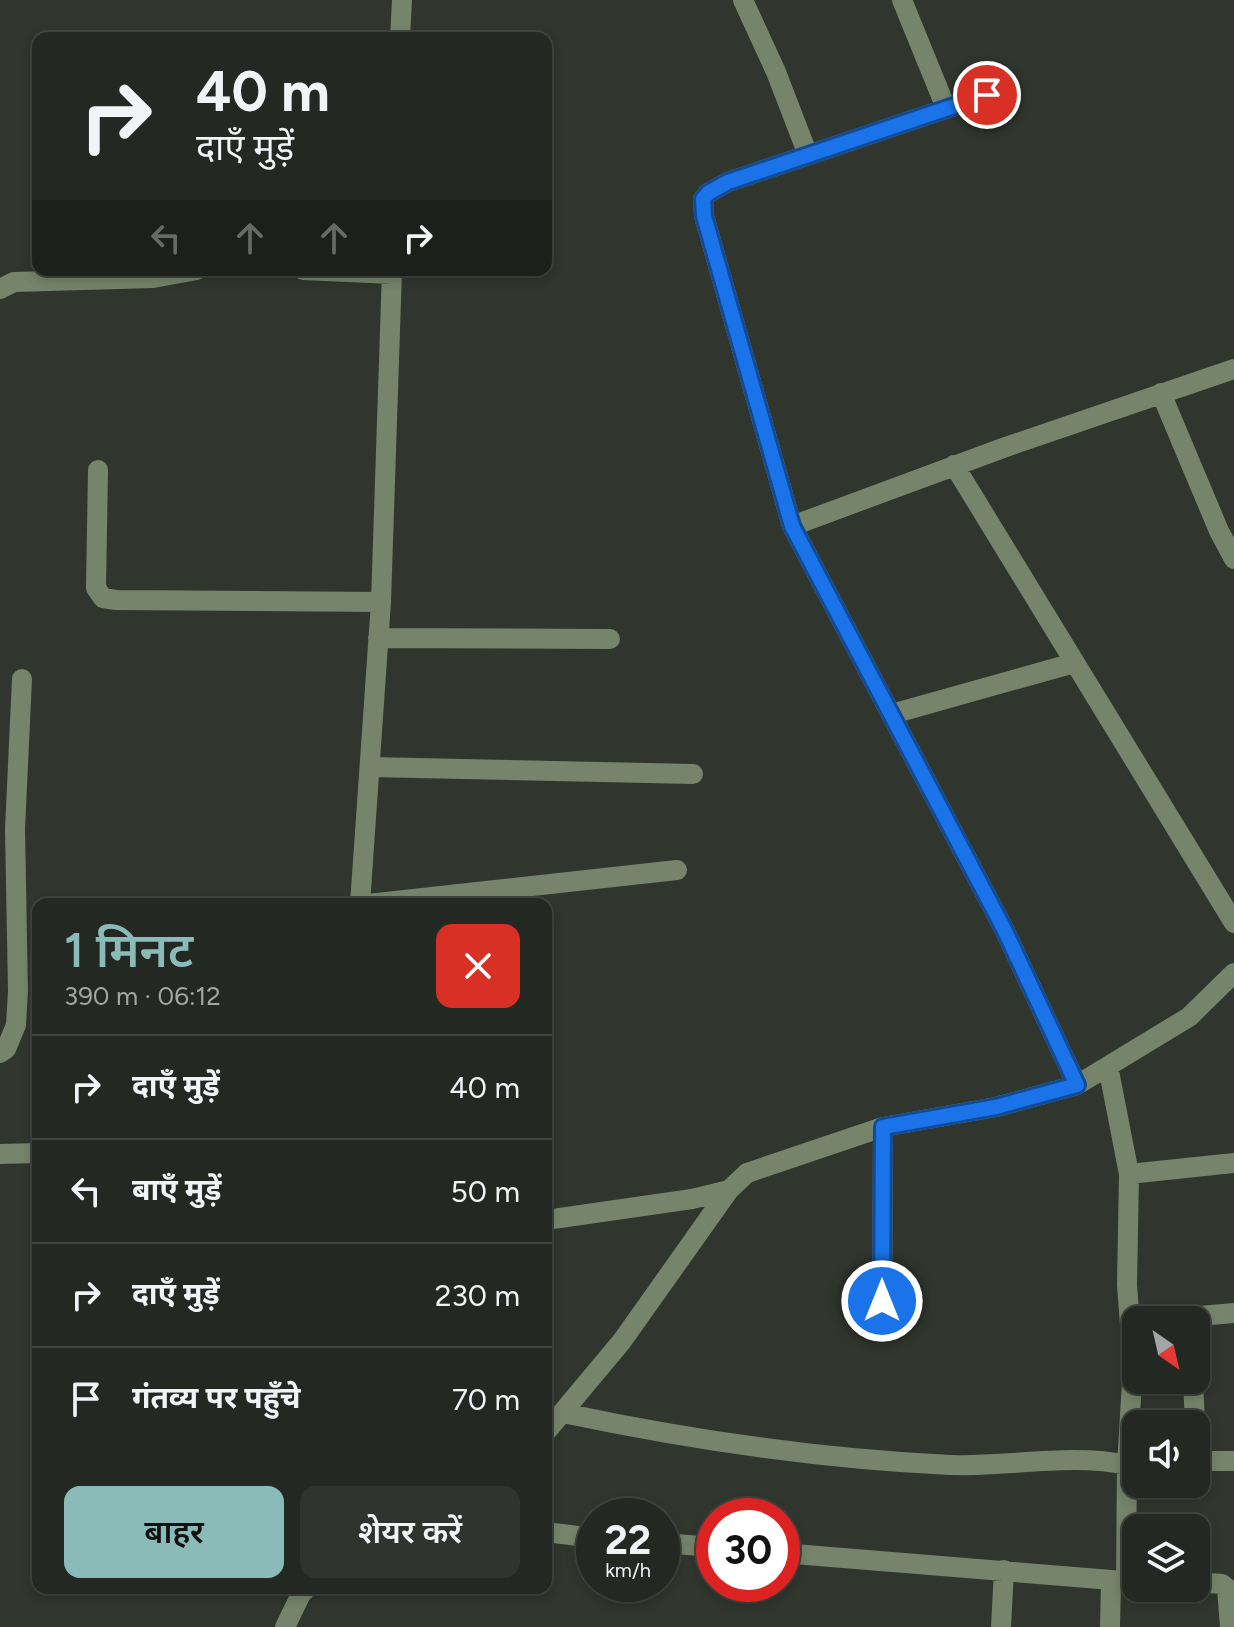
<!DOCTYPE html>
<html lang="hi">
<head>
<meta charset="utf-8">
<style>
  body { margin:0; font-family:Figtree,"Noto Sans Devanagari",sans-serif; background:#30342f; color:#f1f3f6; height:100vh; display:flex; flex-direction:column; font-size:30px; white-space:nowrap }
  * { box-sizing:border-box; margin:0 }
  p { font-size:26px; color:#a3a6a5 }
  .icon { flex:none; width:44px; height:44px; fill:none; stroke:currentColor; stroke-width:2; stroke-linecap:round; stroke-linejoin:round }
  .map { position:relative; flex:1; overflow:hidden }
  .panel { position:absolute; left:32px; top:898px; width:520px; height:696px; display:flex; flex-direction:column; background:#242822; border-radius:16px; box-shadow:0 4px 12px #0003,0 0 0 2px #414440 }
  .panel>* { flex:none }
  .guide { position:absolute; left:32px; top:32px; width:520px; height:244px; border-radius:16px; box-shadow:0 4px 12px #0003,0 0 0 2px #414440; background:#242822; color:#f1f3f6; overflow:hidden }
  .needle { width:52px; rotate:146deg }
  .controls { position:absolute; left:1122px; top:1306px; display:grid; gap:16px }
  .controls a { display:grid; place-items:center; width:88px; height:88px; border-radius:16px; background:#242822; box-shadow:0 4px 12px #0003,0 0 0 2px #414440; font-size:40px }
  .speed { position:absolute; left:576px; top:1498px; display:flex; gap:16px; font-size:40px; font-weight:700; text-align:center }
  .speed>* { display:grid; place-content:center; width:104px; height:104px; border-radius:50%; background:#242822; box-shadow:0 4px 12px #0003,0 0 0 2px #414440; line-height:1 }
  .speed small { font-size:20px; font-weight:400 }
  .speed .limit { border:12px solid #d22; background:#fff; color:#111 }
  .pin { position:absolute; display:grid; place-items:center; width:68px; height:68px; color:#fff; margin:-34px; border:4px solid #fff; border-radius:50%; box-shadow:0 2px 8px #0007 }
  .me { position:absolute; width:88px; margin:-44px; rotate:0deg; stroke-linejoin:round; filter:drop-shadow(0 0 6px #0008) }
  .turn { display:flex; align-items:center; gap:28px; height:168px; padding:0 32px; font-size:36px }
  .turn .icon { width:104px; height:104px; stroke-width:2.5 }
  .turn b { display:block; font-size:56px; line-height:68px }
  .lanes { display:flex; align-items:center; height:76px; padding:0 32px; background:#0003; justify-content:center; gap:40px; direction:ltr }
  .lanes .off { opacity:.35 }
  .round { display:grid; place-items:center; flex:none; width:84px; height:84px; border-radius:16px; background:#30342f }
  .headline { display:flex; align-items:center; justify-content:space-between; height:136px; padding:0 32px }
  h1 { font-size:48px; font-weight:600; line-height:60px; color:#8bbbb9 }
  .button { display:flex; gap:16px; margin-top:auto; padding:16px 32px }
  .button a { flex:1; height:92px; border-radius:16px; background:#8bbbb9; color:#111; font-size:32px; font-weight:600; line-height:92px; text-align:center }
  .button a+a { background:#30342f; color:#f1f3f6 }
  ul { padding:0; list-style:none }
  li { display:flex; align-items:center; gap:24px; height:104px; padding:0 32px; border-top:2px solid #414440 }
  li div { flex:1 }
  li b { display:block; font-size:30px }
  li em { font-style:normal }
  .map>svg:first-child { display:block }
  .lines { fill:none; stroke-linecap:round; stroke-linejoin:round }
  .minor { stroke:#75846a; stroke-width:20 }
  .route-casing { stroke:#114b97; stroke-width:20 }
  .route { stroke:#1a73e8; stroke-width:14 }
</style>
</head>
<body>
<div class="map">
<svg width="1234" height="1627" viewBox="0 0 1234 1627">
  <rect width="100%" height="100%" fill="#30362d"/>
  <g class="lines">
    <path class="minor" d="M 743,0 L 776,72 L 808,155
      M 902,0 L 946,108
      M 400,38 L 402,0
      M 303,270 L 392,274
      M 0,289 L 14,282 L 153,278 L 197,270
      M 1161,393 L 1219,531 L 1234,559
      M 954,465 L 1234,923
      M 98,470 L 96,588 L 103,598 L 116,600 L 381,602
      M 792,526 L 704,216 L 703,199 L 708,193 L 728,182 L 987,95
      M 378,638 L 610,639
      M 892,714 L 1074,663
      M 370,767 L 693,774
      M 360,904 L 381,602 L 392,270
      M 368,904 L 677,870
      M 0,1053 L 6,1049 L 16,1025 L 18,991 L 15,829 L 22,679
      M 1108,1066 L 1129,1174 L 1127,1285 L 1133,1365 L 1127,1465
      M 1077,1085 L 1005,931 L 792,526 L 1003,448 L 1234,369
      M 0,1154 L 38,1153
      M 1129,1174 L 1234,1163
      M 546,1220 L 692,1199 L 729,1190
      M 1192,1320 L 1200,1316 L 1234,1313
      M 882,1329 L 883,1127
      M 1193,1380 L 1195,1424
      M 563,1413 C 691,1440 820,1459 950,1465 C 1006,1467 1073,1453 1127,1465 L 1126,1582
      M 546,1432 L 622,1341 L 729,1190 L 747,1173 L 883,1127 L 996,1107 L 1077,1085 L 1189,1017 L 1234,973
      M 1196,1442 L 1197,1450 L 1206,1461 L 1234,1461
      M 546,1532 L 594,1538
      M 662,1543 L 714,1547
      M 782,1553 L 1136,1582
      M 1196,1582 L 1222,1584 L 1227,1588 L 1230,1627
      M 285,1627 L 301,1594 L 307,1588
      M 1001,1627 L 1004,1570
      M 1110,1627 L 1111,1582"/>
  </g>
  <g class="lines">
    <g class="route-casing">
      <path id="route" d="M 882,1301 L 883,1127 L 996,1107 L 1077,1085 L 1005,931 L 792,526 L 704,216 L 703,199 L 708,193 L 728,182 L 987,95"/>
    </g>
    <use href="#route" class="route"/>
  </g>
</svg>
<div class="controls">
<a><svg class="needle" viewBox="-14 -14 28 28"><path d="M0-13l5 13h-10z" fill="#e53935"/><path d="M0 13l5-13h-10z" fill="#a3a6a5"/></svg></a>
<a><svg class="icon" aria-label="sound" viewBox="0 0 24 24"><path d="M4 9h4l5-4v14l-5-4H4zM17 9q2 3 0 6"/></svg></a>
<a><svg class="icon" aria-label="layers" viewBox="0 0 24 24"><path d="M12 4l9 5-9 5-9-5zM3 14l9 5 9-5"/></svg></a>
</div>
<div class="speed"><div>22<small>km/h</small></div><div class="limit">30</div></div>
<div class="pin" style="left:987px;top:95px;background:#d93025"><svg class="icon" aria-label="arrive" viewBox="0 0 24 24"><path d="M6 21V4h12l-3 4 3 4H6"/></svg></div>
<svg class="me" style="left:882px;top:1301px" viewBox="-20 -20 40 40"><circle r="17" fill="#1a73e8" stroke="#fff" stroke-width="3"/><path d="M0-11L8 9 0 5-8 9z" fill="#fff"/></svg>
<div class="guide">
<div class="turn"><svg class="icon" aria-label="right" viewBox="0 0 24 24"><path d="M7 20v-9h11M14 6l5 5-5 5"/></svg><div><b>40 m</b>दाएँ मुड़ें</div></div>
<div class="lanes"><svg class="icon off" aria-label="left" viewBox="0 0 24 24"><path d="M17 20v-9H6M10 6l-5 5 5 5"/></svg><svg class="icon off" aria-label="ahead" viewBox="0 0 24 24"><path d="M12 20V5M6 11l6-6 6 6"/></svg><svg class="icon off" aria-label="ahead" viewBox="0 0 24 24"><path d="M12 20V5M6 11l6-6 6 6"/></svg><svg class="icon" aria-label="right" viewBox="0 0 24 24"><path d="M7 20v-9h11M14 6l5 5-5 5"/></svg></div>
</div>
<section class="panel">
<div class="headline"><div><h1>1 मिनट</h1><p>390 m · 06:12</p></div><a class="round" style="background:#d93025;color:#fff"><svg class="icon" aria-label="close" viewBox="0 0 24 24"><path d="M6 6l12 12M18 6L6 18"/></svg></a></div>
<ul>
<li><svg class="icon" aria-label="right" viewBox="0 0 24 24"><path d="M7 20v-9h11M14 6l5 5-5 5"/></svg><div><b>दाएँ मुड़ें</b></div><em>40 m</em></li>
<li><svg class="icon" aria-label="left" viewBox="0 0 24 24"><path d="M17 20v-9H6M10 6l-5 5 5 5"/></svg><div><b>बाएँ मुड़ें</b></div><em>50 m</em></li>
<li><svg class="icon" aria-label="right" viewBox="0 0 24 24"><path d="M7 20v-9h11M14 6l5 5-5 5"/></svg><div><b>दाएँ मुड़ें</b></div><em>230 m</em></li>
<li><svg class="icon" aria-label="arrive" viewBox="0 0 24 24"><path d="M6 21V4h12l-3 4 3 4H6"/></svg><div><b>गंतव्य पर पहुँचे</b></div><em>70 m</em></li>
</ul>
<div class="button"><a>बाहर</a><a>शेयर करें</a></div>
</section>
</div>
</body>
</html>
